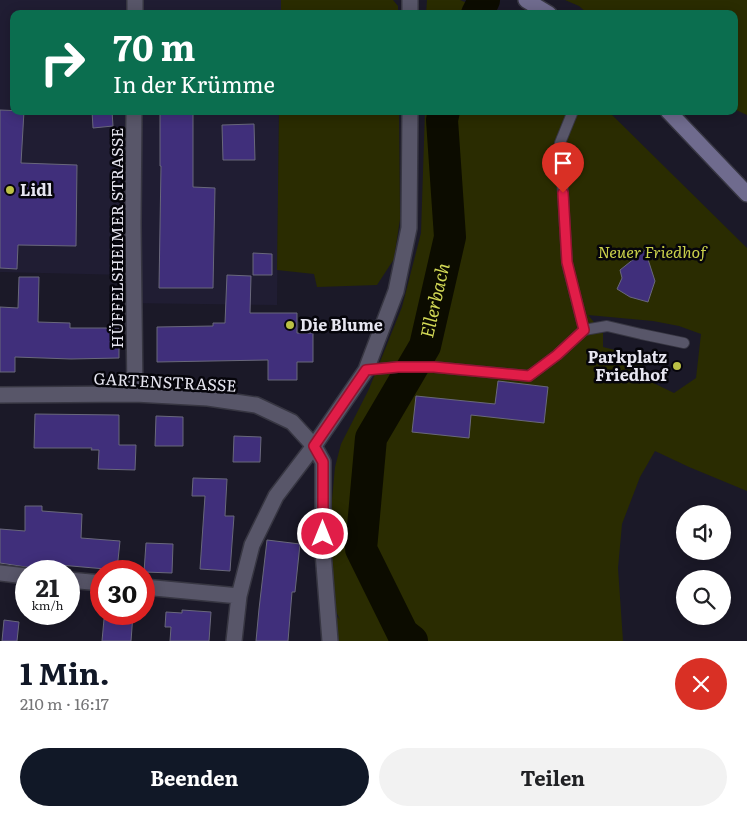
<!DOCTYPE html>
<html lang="de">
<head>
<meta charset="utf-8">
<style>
  body { margin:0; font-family:Literata,serif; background:#f2f2f2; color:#202124; height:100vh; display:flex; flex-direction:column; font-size:19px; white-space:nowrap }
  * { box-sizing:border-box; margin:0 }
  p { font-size:16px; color:#757577 }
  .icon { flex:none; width:28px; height:28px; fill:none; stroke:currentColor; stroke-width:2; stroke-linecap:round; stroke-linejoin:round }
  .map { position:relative; height:641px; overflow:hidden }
  .side { display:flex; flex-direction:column; background:#fff; flex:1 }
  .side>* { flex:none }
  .guide { position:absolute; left:10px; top:10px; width:728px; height:105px; border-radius:10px; box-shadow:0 2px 12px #0003; background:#0b6e4f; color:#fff; overflow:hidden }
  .tools { position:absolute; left:676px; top:505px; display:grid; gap:10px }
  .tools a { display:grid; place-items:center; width:55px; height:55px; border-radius:50%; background:#fff; box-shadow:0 2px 12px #0003; font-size:25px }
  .speed { position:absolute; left:15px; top:560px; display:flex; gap:10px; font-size:25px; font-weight:700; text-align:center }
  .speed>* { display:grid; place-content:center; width:65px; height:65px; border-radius:50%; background:#fff; box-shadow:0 2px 12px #0003; line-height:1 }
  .speed small { font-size:12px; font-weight:400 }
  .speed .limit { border:8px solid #d22; background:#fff; color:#111 }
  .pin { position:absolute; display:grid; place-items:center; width:42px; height:42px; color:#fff; margin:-51px -21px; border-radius:50% 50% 50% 0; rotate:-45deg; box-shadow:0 0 5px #0007 }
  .pin .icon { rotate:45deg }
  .me { position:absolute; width:55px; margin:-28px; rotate:0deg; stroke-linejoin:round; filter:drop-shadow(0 0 4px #0008) }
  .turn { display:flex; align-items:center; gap:18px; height:105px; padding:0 20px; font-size:22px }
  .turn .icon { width:65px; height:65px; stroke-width:2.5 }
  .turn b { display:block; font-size:35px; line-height:42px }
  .round { display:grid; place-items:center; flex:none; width:52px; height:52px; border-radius:26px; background:#f2f2f2 }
  .headline { display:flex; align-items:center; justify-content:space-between; height:85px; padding:0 20px }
  h1 { font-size:30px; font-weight:700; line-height:38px; color:#111827 }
  .cta { display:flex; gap:10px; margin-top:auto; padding:10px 20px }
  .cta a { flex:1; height:58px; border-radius:30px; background:#111827; color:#fff; font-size:20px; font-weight:700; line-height:58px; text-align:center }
  .cta a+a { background:#f2f2f2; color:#202124 }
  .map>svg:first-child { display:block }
  .built { fill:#201d33 }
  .green { fill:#2a2c01; fill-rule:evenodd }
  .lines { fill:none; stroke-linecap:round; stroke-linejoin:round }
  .river { stroke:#0c0c00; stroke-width:32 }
  .building { fill:#402f7b; stroke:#69687b }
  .lane-casing { stroke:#373642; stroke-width:12 }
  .street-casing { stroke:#373642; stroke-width:18 }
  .secondary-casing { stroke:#373642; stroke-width:18 }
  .lane { stroke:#585669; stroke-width:10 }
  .street { stroke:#585669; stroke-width:15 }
  .secondary { stroke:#6f6b8e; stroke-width:15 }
  .route-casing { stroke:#92132f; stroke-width:12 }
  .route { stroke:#e11d48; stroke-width:9 }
  .poi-dot { fill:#bbc045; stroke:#06050b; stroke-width:2 }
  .labels { text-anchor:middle; stroke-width:5; stroke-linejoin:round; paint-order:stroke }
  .poi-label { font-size:16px; font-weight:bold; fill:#e6e5f0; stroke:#06050b; text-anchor:start }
  .street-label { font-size:16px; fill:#e6e5f0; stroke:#06050b }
  .park-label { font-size:16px; font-style:italic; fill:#cbd14b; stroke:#06050b }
  .water-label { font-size:18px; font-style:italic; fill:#d3d955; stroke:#06050b }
</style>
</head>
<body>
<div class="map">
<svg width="747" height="641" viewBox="0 0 747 641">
  <rect width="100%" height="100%" fill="#1b1928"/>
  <path class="built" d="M 0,0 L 281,0 L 281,14 L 14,14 L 14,111 L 279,111 L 277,305 L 126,303 L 127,275 L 0,272 Z"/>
  <path class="green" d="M 281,0 L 393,0 L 398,6 L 398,14 L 281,14 Z
    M 427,0 L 460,0 L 494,14 L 426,14 Z
    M 565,0 L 747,0 L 747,115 L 734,109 L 734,14 L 588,14 L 579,6 Z
    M 279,111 L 399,111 L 400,219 L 394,259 L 377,285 L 317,287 L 314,274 L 277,270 Z
    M 425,111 L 608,111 L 747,248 L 747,491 L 689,467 L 655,451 L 640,477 L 622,524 L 618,568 L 623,641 L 333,641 L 326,603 L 340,620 L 327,592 L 331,510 L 335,467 L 341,444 L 369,389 L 402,307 L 421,233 ZM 588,315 L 653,321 L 679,326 L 701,334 L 696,378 L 674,393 L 643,378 L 643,357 L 603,347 L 603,333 Z"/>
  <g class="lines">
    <g class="river">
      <path d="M 477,14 L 484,0"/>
      <path id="s1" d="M 412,641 L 403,634 L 361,549 L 371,438 L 425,346 L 450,237 L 442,120 L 444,111"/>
    </g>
  </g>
  <path class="building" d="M 0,110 L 24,111 L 21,163 L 77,165 L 76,246 L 18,245 L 17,269 L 0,268 Z
    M 92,111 L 112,111 L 113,126 L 93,128 Z
    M 160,111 L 193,111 L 193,187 L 215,188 L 213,288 L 159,288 L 161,166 L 160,166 Z
    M 254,124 L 255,160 L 223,160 L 222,125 Z
    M 645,250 L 655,281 L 648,302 L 630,297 L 617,289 L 622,278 L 620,270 Z
    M 253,253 L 272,254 L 272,275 L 253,275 Z
    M 227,275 L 251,276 L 250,313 L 297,313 L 297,333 L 313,333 L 313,362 L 297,362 L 297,380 L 268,380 L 268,360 L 157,362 L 157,327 L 213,326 L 213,323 L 225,323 Z
    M 19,277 L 39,277 L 38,322 L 70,323 L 70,328 L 119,328 L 119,358 L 71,359 L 15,357 L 15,372 L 0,372 L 0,307 L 18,308 Z
    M 498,381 L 548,387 L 544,423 L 471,415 L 469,438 L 412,432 L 416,396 L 495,404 Z
    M 35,414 L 119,415 L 119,445 L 136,445 L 135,470 L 98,469 L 99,450 L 91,450 L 92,448 L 34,448 Z
    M 156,416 L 183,417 L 183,446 L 155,446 Z
    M 234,436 L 261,437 L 260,462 L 233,462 Z
    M 193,478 L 227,479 L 225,516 L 234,516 L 230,571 L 200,569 L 205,496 L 192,496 Z
    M 25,506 L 42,506 L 42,511 L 82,514 L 81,538 L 120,541 L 117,570 L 60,565 L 60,569 L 26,567 L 0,563 L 0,529 L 25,531 Z
    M 267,540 L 300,544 L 295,592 L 292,592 L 288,641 L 256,641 L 259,609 Z
    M 146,543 L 173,544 L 172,573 L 144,572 Z
    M 182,610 L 211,612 L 209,641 L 170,641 L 171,627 L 165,627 L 166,612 L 182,613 Z
    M 109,614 L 133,614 L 131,641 L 102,641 L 104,619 L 108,620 Z
    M 4,620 L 19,622 L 17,641 L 2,641 Z"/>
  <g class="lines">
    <g class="lane-casing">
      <path id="lane" d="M 573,111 L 560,143 L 567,263 L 584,330
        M 366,370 L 398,367 L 434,367 L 529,376 L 557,355 L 584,330 L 607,326 L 641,334 L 684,343"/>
    </g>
    <g class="street-casing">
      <path id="street" d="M 410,0 L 410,14
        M 135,14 L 135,0
        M 134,111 L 133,224 L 135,394
        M 0,395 L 135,394 L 208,398 L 256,405 L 292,422 L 314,446 L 276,496 L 252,545 L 239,596 L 234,641
        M 0,573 L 26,576
        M 69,580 L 101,583
        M 144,587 L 239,596
        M 330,641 L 323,552 L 323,462 L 314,446 L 366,370 L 396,291 L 409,228 L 410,111"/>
    </g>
    <g class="secondary-casing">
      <path id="secondary" d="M 526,0 L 549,14
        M 668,111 L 747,194"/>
    </g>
    <use href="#lane" class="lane"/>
    <use href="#street" class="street"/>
    <use href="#secondary" class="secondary"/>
  </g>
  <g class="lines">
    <g class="route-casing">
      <path id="route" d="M 323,534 L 323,462 L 314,446 L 366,370 L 398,367 L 434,367 L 529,376 L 557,355 L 584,330 L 567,262 L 563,193"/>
    </g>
    <use href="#route" class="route"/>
  </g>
  <g class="poi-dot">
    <circle cx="10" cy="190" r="5"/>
    <circle cx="290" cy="325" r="5"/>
    <circle cx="677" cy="366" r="5"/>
  </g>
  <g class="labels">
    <g class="poi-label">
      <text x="20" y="196">Lidl</text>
      <text x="300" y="331">Die Blume</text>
      <text x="667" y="363" text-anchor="end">Parkplatz<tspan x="667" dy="18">Friedhof</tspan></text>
    </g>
    <g class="street-label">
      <text transform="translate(117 238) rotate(-90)" y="6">HÜFFELSHEIMER STRASSE</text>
      <text transform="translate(165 382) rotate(3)" y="6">GARTENSTRASSE</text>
    </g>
    <g class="park-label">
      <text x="652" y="258">Neuer Friedhof</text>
    </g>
    <g class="water-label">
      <text dy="6" stroke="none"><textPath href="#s1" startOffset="371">Ellerbach</textPath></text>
    </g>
  </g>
</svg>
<div class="tools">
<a><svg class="icon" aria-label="sound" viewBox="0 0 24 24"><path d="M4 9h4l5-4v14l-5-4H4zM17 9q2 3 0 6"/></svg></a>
<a><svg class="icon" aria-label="search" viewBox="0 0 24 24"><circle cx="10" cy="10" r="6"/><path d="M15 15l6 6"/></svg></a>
</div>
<div class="speed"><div>21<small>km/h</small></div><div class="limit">30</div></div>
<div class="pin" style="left:563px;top:193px;background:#d93025"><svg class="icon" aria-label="arrive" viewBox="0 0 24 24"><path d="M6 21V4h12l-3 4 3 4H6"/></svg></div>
<svg class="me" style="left:323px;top:534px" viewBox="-20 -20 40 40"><circle r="17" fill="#e11d48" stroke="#fff" stroke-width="3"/><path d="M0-11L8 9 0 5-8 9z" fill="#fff"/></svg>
<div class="guide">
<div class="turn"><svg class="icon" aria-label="right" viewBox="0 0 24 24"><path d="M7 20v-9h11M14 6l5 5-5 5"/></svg><div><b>70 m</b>In der Krümme</div></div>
</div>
</div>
<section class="side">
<div class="headline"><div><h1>1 Min.</h1><p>210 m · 16:17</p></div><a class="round" style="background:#d93025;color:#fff"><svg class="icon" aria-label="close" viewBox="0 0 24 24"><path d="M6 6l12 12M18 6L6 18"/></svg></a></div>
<div class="cta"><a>Beenden</a><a>Teilen</a></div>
</section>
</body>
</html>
